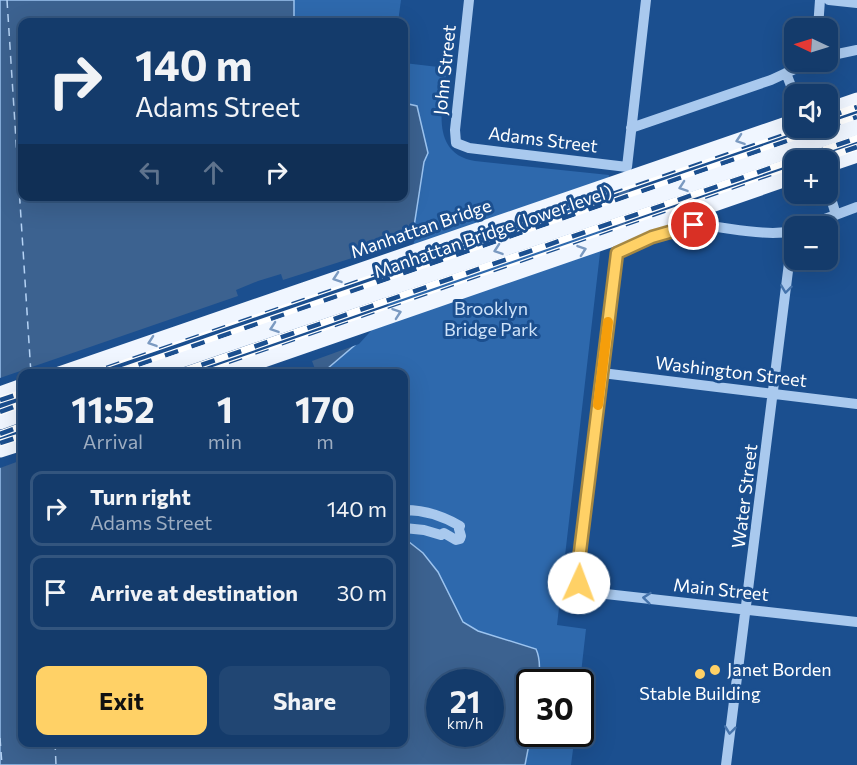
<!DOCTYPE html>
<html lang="en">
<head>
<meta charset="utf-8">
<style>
  body { margin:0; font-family:Commissioner,sans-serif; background:#214673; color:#f1f3f6; height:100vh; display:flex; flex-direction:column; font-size:22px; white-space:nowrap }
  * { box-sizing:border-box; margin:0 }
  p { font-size:20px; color:#9dadc1 }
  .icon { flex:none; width:33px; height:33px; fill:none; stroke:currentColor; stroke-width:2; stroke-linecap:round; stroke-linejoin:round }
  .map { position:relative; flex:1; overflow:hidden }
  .drawer { position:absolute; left:18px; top:369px; width:390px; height:378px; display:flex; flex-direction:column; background:#143b6b; border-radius:12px; box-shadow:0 6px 24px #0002,0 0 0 2px #33557e }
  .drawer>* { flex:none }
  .hud { position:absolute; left:18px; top:18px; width:390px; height:183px; border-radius:12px; box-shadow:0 6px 24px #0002,0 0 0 2px #33557e; background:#143b6b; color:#f1f3f6; overflow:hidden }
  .needle { width:39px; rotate:274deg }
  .buttons { position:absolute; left:784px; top:18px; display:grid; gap:12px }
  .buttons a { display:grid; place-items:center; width:54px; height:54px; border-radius:12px; background:#143b6b; box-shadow:0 6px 24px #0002,0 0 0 2px #33557e; font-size:30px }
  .speed { position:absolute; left:426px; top:669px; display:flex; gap:12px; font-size:30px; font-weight:700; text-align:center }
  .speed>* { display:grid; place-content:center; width:78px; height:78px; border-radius:50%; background:#143b6b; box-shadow:0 6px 24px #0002,0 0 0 2px #33557e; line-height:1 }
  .speed small { font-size:15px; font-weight:400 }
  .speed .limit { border:3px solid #111; border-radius:9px; background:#fff; color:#111 }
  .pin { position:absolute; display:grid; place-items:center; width:51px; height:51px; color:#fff; margin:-26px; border:3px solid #fff; border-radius:50%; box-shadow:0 2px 6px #0007 }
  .me { position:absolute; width:66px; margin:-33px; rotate:2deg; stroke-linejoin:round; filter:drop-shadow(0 0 4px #0008) }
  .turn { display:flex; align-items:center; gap:21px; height:126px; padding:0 18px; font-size:27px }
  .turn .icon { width:78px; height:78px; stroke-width:2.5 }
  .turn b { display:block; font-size:42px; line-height:51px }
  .lanes { display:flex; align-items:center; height:57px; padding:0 18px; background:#0003; justify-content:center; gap:30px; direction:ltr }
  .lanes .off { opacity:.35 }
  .eta { display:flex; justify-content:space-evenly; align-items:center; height:102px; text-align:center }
  .eta b { font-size:36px; font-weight:700; line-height:42px }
  .action { display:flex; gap:12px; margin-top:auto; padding:12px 18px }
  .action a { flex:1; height:69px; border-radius:12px; background:#ffd166; color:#111; font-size:24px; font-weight:700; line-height:69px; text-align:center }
  .action a+a { background:#214673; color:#f1f3f6 }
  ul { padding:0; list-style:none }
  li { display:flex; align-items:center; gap:18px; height:75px; margin:0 12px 9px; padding:0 6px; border:3px solid #33557e; border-radius:12px }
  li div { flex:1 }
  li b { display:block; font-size:22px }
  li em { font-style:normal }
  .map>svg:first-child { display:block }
  .green { fill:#2e69ad }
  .water { fill:#3c6290; stroke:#9cc4f0; stroke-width:1.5; fill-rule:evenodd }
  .pier { fill:#1b4f8f }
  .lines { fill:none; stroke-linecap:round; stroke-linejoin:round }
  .ferry { stroke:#b5d3f5; stroke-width:1.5; stroke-dasharray:8 6; stroke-linecap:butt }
  .minor-tunnel { stroke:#3d69a0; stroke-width:10; stroke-dasharray:10 5; stroke-linecap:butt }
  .minor { stroke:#a9c9ee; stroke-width:10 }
  .major { stroke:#f0f6ff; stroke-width:15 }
  .rail-casing { stroke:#fff; stroke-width:7 }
  .rail { stroke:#1b4f8f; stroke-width:4.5; stroke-dasharray:14; stroke-linecap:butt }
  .major-bridge { stroke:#f0f6ff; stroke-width:15 }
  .oneway { stroke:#7b9ac1 }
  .oneway2 { stroke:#4674ac }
  .route-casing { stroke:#a68842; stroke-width:15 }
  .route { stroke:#ffd166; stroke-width:10 }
  .slow { stroke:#f59e0b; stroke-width:10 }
  .poi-dot { fill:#ffd166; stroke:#1b4f8f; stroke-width:2 }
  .labels { text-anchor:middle; stroke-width:6; stroke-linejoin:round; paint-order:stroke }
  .street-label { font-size:18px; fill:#fff; stroke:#1b4f8f }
  .park-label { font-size:18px; fill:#cfe3fa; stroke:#1b4f8f }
  .poi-label { font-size:18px; fill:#fff; stroke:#1b4f8f; text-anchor:start }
</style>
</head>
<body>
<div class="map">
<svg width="857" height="765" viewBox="0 0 857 765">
  <rect width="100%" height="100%" fill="#1b4f8f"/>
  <path class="green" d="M 294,0 L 401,0 L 398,22 L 294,22 Z
    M 404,63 L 447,68 C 443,102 428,153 475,161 L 609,175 L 557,625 L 586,629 L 580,682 L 538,682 L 539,673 L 536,649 L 478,631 L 463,621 L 438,572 L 423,553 L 404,538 L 404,374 L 325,374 L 327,369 L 355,345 L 411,246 L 424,162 L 417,106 L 404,103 Z
    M 531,734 L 575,734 L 571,765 L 525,765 Z"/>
  <path class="water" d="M 0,0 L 294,0 L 294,22 L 22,22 L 22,196 L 404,196 L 404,103 L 417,106 L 428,153 L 424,162 L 411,246 L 355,345 L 327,369 L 325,373 L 22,374 L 22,742 L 404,742 L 404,538 L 423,553 L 438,572 L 463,622 L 478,631 L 536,649 C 541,660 540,671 538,682 L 530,682 L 530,734 L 531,734 L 525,765 L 0,765 ZM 440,682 L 490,682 L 490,734 L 440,734 Z"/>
  <path class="pier" d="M 415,238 L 407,269 L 379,322 L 359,344 L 312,361 L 315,369 L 303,373 L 22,374 L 22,460 L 0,468 L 0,378 L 238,296 L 236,290 L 258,281 L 281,274 L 283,280 Z"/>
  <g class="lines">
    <path class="ferry" d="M 7,0 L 31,374
      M 0,738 L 2,765
      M 55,742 L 56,765"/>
    <path class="minor-tunnel" d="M 806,128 L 818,160
      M 618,241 L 626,176"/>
    <path class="minor" d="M 469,0 L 455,130 L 456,143 L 469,148 L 627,167 L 646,0
      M 829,0 L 857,3
      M 818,28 L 820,0
      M 828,56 L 857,50
      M 786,73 L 793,91
      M 631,128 L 771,80 L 810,62
      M 830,195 L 836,215
      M 806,226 L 857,207
      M 795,231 C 763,237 729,227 697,225 C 677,225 636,245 617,253 L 578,577 L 582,587 L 597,593 L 857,622
      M 602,373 L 857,404
      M 404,514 L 405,514 L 405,510 C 425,510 443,516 460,526 L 459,529 L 461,536 L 460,539 L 456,540 L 444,533 L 441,535 L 424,530 L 404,528
      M 726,765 L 793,231"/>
    <path class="major" d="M 828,110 L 857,100
      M 828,165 L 857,155
      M 0,394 L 22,386
      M 0,422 L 22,414
      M 0,450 L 22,443"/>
    <g class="rail-casing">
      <path id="rail" d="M 828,117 L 857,107
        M 819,160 L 857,147
        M 79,374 L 797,128
        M 112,374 L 857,117
        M 175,374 L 857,138
        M 203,374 L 795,169
        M 0,400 L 22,393
        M 0,412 L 22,404
        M 0,434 L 22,426
        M 0,443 L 22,436"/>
    </g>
    <use href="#rail" class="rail"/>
    <path class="major-bridge" d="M 59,374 L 795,121
      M 141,374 L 857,127
      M 223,374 L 795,176"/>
  </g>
  <defs><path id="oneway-chevron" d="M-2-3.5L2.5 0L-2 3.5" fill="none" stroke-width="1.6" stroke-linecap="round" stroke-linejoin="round" transform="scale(1.5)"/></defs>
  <g class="oneway">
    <use href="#oneway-chevron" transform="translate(740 140) rotate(161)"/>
    <use href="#oneway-chevron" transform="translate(683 187) rotate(161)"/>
    <use href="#oneway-chevron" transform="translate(498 250) rotate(161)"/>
    <use href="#oneway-chevron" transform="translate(582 250) rotate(-19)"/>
    <use href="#oneway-chevron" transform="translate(337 278) rotate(161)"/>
    <use href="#oneway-chevron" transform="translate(397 313) rotate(-19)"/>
    <use href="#oneway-chevron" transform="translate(274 328) rotate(161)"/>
    <use href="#oneway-chevron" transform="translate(152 342) rotate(161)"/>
  </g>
  <g class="oneway2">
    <use href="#oneway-chevron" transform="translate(786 289) rotate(97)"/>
    <use href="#oneway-chevron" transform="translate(647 598) rotate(-174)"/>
    <use href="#oneway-chevron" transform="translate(730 730) rotate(97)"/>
  </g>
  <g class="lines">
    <g class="route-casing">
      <path id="route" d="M 579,583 L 578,568 L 617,253 L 652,237 L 694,225"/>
    </g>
    <use href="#route" class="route"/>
    <path class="slow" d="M 598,405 L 608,322"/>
  </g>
  <g class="poi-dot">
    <circle cx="715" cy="670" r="6"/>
    <circle cx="700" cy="674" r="6"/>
  </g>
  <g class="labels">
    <g class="street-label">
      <text transform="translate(445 70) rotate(-84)" y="6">John Street</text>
      <text transform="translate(543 140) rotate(7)" y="6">Adams Street</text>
      <text transform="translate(421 229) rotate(-19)" y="6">Manhattan Bridge</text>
      <text transform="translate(493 232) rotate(-19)" y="6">Manhattan Bridge (lower level)</text>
      <text transform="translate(731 372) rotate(7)" y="6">Washington Street</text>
      <text transform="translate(745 496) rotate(-83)" y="6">Water Street</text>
      <text transform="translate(721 590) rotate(6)" y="6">Main Street</text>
    </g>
    <g class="park-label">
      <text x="491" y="315">Brooklyn<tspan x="491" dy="21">Bridge Park</tspan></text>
    </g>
    <g class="poi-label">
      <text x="727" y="676">Janet Borden</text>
      <text x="700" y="700" text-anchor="middle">Stable Building</text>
    </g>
  </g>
</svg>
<div class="buttons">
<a><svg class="needle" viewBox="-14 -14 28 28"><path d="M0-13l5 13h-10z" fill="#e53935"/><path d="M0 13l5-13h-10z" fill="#9dadc1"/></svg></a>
<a><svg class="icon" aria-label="sound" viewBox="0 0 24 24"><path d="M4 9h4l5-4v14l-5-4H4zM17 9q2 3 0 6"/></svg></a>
<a>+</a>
<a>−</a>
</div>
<div class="speed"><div>21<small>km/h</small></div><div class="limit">30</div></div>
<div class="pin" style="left:694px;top:225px;background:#d93025"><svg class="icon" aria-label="arrive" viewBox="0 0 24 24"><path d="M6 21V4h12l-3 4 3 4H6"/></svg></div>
<svg class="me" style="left:579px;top:583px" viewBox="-20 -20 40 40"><circle r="19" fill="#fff"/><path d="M0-13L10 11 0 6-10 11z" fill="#ffd166"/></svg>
<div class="hud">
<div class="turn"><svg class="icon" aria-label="right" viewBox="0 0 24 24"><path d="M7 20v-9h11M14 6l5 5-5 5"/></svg><div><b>140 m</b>Adams Street</div></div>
<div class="lanes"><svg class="icon off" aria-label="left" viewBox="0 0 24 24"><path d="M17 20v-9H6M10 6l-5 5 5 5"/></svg><svg class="icon off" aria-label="ahead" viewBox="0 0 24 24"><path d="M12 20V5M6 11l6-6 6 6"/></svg><svg class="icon" aria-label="right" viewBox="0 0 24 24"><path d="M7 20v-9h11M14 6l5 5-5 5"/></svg></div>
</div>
<section class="drawer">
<div class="eta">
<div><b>11:52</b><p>Arrival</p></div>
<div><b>1</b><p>min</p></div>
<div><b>170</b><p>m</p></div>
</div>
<ul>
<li><svg class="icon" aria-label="right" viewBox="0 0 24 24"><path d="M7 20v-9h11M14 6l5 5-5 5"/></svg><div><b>Turn right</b><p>Adams Street</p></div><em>140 m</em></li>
<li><svg class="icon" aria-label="arrive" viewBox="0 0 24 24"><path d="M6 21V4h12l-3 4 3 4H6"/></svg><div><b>Arrive at destination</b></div><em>30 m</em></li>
</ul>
<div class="action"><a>Exit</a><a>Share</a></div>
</section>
</div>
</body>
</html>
